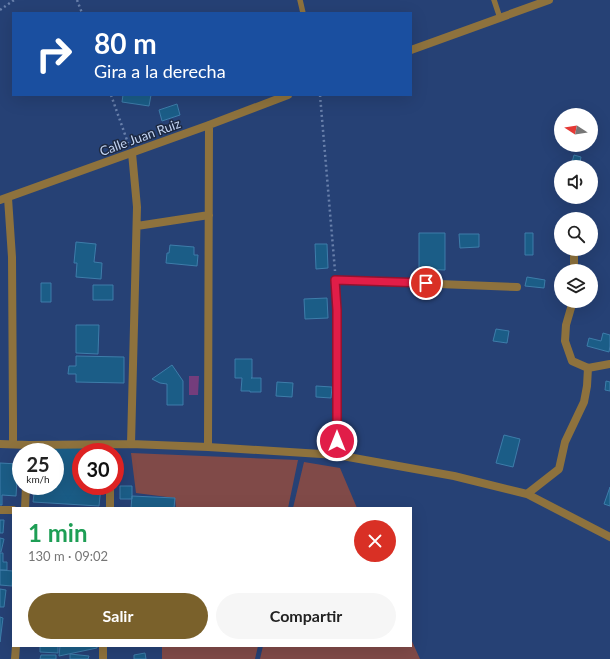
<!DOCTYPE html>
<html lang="es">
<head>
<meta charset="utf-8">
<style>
  body { margin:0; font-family:Lato,sans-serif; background:#f6f6f6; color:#222; height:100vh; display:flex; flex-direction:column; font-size:15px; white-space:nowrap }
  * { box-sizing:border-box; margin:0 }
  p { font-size:13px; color:#767676 }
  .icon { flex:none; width:22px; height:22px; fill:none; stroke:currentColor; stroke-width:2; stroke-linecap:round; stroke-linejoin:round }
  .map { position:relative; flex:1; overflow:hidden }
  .details { position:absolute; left:12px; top:507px; width:400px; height:140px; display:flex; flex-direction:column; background:#fff; border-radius:0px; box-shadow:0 4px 16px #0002 }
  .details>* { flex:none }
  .banner { position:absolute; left:12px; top:12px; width:400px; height:84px; border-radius:0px; box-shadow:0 4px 16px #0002; background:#1a4fa0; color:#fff; overflow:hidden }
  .needle { width:26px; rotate:282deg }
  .buttons { position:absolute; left:554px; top:108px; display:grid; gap:8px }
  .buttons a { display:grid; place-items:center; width:44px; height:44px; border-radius:50%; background:#fff; box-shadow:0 4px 16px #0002; font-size:20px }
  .speed { position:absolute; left:12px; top:443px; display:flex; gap:8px; font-size:20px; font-weight:700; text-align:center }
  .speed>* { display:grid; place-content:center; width:52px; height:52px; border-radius:50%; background:#fff; box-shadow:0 4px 16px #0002; line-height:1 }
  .speed small { font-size:10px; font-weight:400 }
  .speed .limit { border:6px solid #d22; background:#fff; color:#111 }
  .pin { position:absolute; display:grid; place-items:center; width:34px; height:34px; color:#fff; margin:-17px; border:2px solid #fff; border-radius:50%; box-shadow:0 1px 4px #0007 }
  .me { position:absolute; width:44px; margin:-22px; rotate:0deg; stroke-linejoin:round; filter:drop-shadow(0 0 3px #0008) }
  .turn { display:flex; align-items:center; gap:14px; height:84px; padding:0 16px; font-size:18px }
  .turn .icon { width:52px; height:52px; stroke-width:2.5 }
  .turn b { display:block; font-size:28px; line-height:34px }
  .round { display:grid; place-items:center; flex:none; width:42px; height:42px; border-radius:21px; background:#f6f6f6 }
  .overview { display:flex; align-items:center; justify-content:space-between; height:68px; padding:0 16px }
  h1 { font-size:24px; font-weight:700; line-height:30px; color:#1e9e55 }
  .button { display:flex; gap:8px; margin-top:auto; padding:8px 16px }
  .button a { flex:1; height:46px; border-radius:24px; background:#7a612b; color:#fff; font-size:16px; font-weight:700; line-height:46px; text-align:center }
  .button a+a { background:#f6f6f6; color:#222 }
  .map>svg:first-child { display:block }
  .green { fill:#804a48 }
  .water { fill:#743d7c }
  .building { fill:#1b5d87; stroke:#3e7daa }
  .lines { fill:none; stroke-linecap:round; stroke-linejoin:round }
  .path { stroke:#6980ab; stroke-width:2.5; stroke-dasharray:2 3; stroke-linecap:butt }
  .service { stroke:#8e723d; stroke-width:5.5 }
  .minor { stroke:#8e723d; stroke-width:8 }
  .route-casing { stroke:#92132f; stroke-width:10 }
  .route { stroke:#e11d48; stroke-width:7 }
  .labels { text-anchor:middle; stroke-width:3; stroke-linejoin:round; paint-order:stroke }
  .street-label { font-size:13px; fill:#c3d4f3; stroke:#1d2941 }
</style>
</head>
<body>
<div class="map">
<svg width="610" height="659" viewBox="0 0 610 659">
  <rect width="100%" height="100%" fill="#264175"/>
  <path class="green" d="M 131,453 L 298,460 L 288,508 L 176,508 L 175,498 L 136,493 Z
    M 304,462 L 340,468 L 357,508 L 293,508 Z
    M 411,639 L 420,659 L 260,659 L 263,646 L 411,646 Z
    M 162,646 L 258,646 L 255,659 L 162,659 Z"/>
  <path class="water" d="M 189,376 L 199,376 L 198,395 L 189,395 Z"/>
  <path class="building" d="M 123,95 L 151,95 L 149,106 L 122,102 Z
    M 177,104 L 180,115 L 162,121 L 159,110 Z
    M 574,155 L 581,157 L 579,167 L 571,166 Z
    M 419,233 L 445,233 L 445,270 L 419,269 Z
    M 525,233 L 533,233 L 533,255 L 525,255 Z
    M 459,234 L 479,234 L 479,247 L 460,248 Z
    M 76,242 L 96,244 L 94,262 L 102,263 L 101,279 L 76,277 L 77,263 L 74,263 Z
    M 315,244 L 327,244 L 328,268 L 316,269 Z
    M 170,245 L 194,247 L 194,255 L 198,255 L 197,266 L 166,263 L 167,253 L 169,253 Z
    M 527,277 L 545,280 L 544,288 L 525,286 Z
    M 41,283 L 51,283 L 51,302 L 41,302 Z
    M 93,285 L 113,285 L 113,300 L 93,300 Z
    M 327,298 L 328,318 L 305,319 L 304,299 Z
    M 76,325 L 99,325 L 98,354 L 76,353 Z
    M 496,329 L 509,331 L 507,343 L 493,341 Z
    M 603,333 L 610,335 L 610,346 L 609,352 L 587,346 L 589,338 L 601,341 Z
    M 76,356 L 124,357 L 124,383 L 76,382 L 76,374 L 68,374 L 69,366 L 76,366 Z
    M 235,359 L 252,359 L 252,378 L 251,378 L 261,378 L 261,392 L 250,392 L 250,391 L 241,391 L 242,378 L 235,378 Z
    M 172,365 L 183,381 L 183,405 L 167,405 L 167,384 L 160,383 L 152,379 Z
    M 606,381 L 610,382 L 610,391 L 605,390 Z
    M 277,382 L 293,383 L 292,397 L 276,396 Z
    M 316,386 L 332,387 L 331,398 L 316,397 Z
    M 504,435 L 520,439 L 513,467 L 496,463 Z
    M 106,446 L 105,452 L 81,452 L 81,486 L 101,486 L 99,506 L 33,502 L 35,486 L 55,486 L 55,452 L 39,452 L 40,447 Z
    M 0,463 L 18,464 L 16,496 L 2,495 L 2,505 L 0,505 Z
    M 120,486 L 132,486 L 132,499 L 120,499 Z
    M 610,487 L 610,506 L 604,504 Z
    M 132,496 L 175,498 L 174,508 L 131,508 Z
    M 0,520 L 4,520 L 3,533 L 0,533 Z
    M 0,538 L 4,539 L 1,552 L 0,552 Z
    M 0,553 L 3,553 L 3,562 L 7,562 L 7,570 L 0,570 Z
    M 0,570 L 13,571 L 12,586 L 0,585 Z
    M 0,589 L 6,590 L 4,607 L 0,607 Z
    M 0,617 L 3,618 L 0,642 Z
    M 40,646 L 58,646 L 58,653 L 40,652 Z
    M 60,646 L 97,646 L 97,648 L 59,656 Z
    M 145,653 L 146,659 L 134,659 L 134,655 Z
    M 70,654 L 89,656 L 88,659 L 70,659 Z
    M 41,655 L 56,655 L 56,659 L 40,659 Z"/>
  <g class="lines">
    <path class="path" d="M 77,0 L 82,13
      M 0,10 L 14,0
      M 111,95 L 128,143
      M 320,95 L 335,271"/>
    <path class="service" d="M 300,0 L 303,13
      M 494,0 L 500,18"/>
    <path class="minor" d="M 411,50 L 549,0
      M 8,198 L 12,257 L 13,423 L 13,444
      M 0,200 L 209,125 L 288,95
      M 137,226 L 209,215
      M 574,271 L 574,249
      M 588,368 L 610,364
      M 0,444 L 29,445 L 131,444 L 208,447 L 337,455 L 337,310 L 335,280 L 517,287
      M 131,444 L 137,207 L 132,153
      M 208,447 L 209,125
      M 337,455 L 454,476 L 527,494 L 559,469 L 565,442 L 584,402 L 587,386 L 588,368 L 572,361 L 565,341 L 566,325 L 573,301
      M 527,494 L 610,537
      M 25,508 L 26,486
      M 110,508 L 110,490
      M 0,510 L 13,510
      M 15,659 L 16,646
      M 103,659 L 103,646"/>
  </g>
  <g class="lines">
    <g class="route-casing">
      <path id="route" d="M 337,441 L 337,310 L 335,280 L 426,283"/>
    </g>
    <use href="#route" class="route"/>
  </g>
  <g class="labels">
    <g class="street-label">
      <text transform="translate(140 137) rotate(-20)" y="5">Calle Juan Ruiz</text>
    </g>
  </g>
</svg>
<div class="buttons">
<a><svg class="needle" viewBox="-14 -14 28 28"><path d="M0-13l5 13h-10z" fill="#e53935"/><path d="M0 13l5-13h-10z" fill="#767676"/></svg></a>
<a><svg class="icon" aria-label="sound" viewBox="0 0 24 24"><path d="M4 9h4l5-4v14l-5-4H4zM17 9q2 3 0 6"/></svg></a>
<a><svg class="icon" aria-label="search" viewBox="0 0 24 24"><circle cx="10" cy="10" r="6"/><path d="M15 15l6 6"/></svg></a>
<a><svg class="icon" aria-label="layers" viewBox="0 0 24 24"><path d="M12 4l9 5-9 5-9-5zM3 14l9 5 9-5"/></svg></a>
</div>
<div class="speed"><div>25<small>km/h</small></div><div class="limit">30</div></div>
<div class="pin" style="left:426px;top:283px;background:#d93025"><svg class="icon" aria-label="arrive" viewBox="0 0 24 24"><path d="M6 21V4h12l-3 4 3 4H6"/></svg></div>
<svg class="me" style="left:337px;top:441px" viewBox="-20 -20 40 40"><circle r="17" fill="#e11d48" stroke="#fff" stroke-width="3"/><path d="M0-11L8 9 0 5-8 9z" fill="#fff"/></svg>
<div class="banner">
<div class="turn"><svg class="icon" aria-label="right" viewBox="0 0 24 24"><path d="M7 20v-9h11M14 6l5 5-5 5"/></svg><div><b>80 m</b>Gira a la derecha</div></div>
</div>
<section class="details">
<div class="overview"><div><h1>1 min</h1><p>130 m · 09:02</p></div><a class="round" style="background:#d93025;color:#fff"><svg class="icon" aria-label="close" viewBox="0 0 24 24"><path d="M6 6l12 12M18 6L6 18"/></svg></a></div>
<div class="button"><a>Salir</a><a>Compartir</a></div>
</section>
</div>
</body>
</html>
